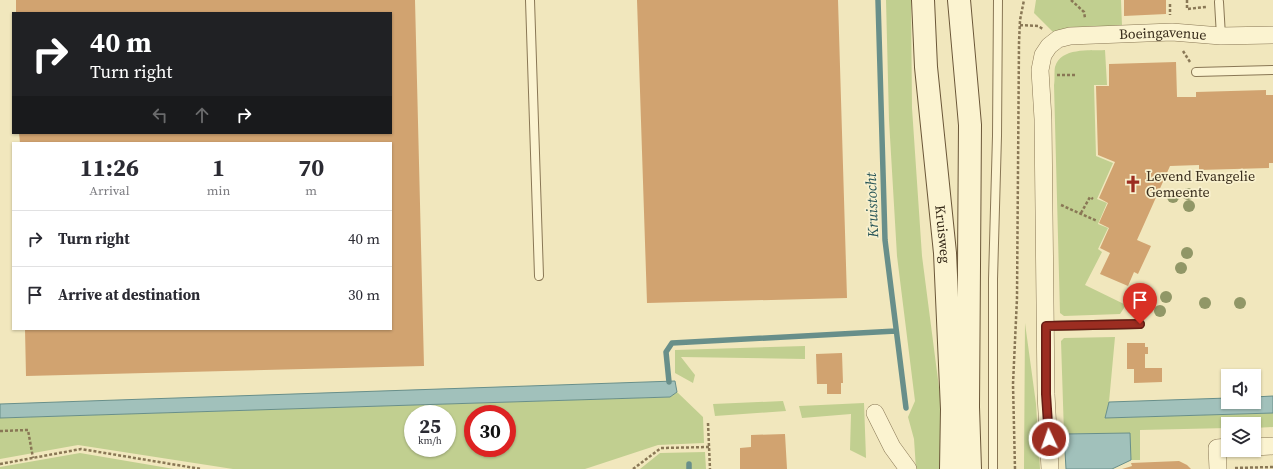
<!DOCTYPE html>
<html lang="en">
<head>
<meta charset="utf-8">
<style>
  body { margin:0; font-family:"Source Serif 4",serif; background:#f2f2f3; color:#2b2b33; height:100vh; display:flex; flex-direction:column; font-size:15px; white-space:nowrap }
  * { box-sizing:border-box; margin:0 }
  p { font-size:13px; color:#7c7c81 }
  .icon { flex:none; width:22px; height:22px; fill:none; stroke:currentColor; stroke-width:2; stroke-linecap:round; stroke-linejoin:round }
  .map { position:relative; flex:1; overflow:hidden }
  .panel { position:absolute; left:12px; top:142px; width:380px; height:188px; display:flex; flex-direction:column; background:#fff; border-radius:0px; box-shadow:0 1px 3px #0004 }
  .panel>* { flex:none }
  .banner { position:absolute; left:12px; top:12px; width:380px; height:122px; border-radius:0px; box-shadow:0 1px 3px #0004; background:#202124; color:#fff; overflow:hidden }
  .tools { position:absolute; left:1221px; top:369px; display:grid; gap:8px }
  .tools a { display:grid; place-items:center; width:40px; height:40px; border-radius:0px; background:#fff; box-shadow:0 1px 3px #0004; font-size:20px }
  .speed { position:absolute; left:404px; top:405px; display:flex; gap:8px; font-size:20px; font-weight:700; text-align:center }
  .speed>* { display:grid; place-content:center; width:52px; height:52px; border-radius:50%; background:#fff; box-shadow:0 1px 3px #0004; line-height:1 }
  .speed small { font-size:10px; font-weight:400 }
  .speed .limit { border:6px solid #d22; background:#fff; color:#111 }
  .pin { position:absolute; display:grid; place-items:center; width:34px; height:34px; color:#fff; margin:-41px -17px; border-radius:50% 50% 50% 0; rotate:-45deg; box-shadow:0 0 4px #0007 }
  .pin .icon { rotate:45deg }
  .me { position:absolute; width:44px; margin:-22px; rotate:357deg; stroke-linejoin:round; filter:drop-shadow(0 0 3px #0008) }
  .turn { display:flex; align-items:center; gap:14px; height:84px; padding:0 12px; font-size:18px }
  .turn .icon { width:52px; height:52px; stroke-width:2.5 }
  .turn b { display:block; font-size:28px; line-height:34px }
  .lanes { display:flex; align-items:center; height:38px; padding:0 12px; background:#0003; justify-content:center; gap:20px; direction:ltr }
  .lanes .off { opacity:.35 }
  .eta { display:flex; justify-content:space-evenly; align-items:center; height:68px; text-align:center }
  .eta b { font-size:24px; font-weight:700; line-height:28px }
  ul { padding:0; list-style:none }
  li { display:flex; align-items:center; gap:12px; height:56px; padding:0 12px; border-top:1px solid #e1e1e2 }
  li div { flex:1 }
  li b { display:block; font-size:15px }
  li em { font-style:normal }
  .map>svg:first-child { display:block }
  .green { fill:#c1cf90; fill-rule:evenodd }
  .water { fill:#a1c1bb; stroke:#688f8a }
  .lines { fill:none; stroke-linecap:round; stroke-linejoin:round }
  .stream { stroke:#688f8a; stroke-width:5.5 }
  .building { fill:#d1a370 }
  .service-casing { stroke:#897755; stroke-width:10 }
  .minor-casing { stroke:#897755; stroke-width:18 }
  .secondary-casing { stroke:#6b5738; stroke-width:24 }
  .path { stroke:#897755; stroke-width:2.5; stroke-dasharray:3 2; stroke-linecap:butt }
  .service { stroke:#fbf3d0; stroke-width:8 }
  .minor { stroke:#fbf3d0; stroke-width:17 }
  .secondary { stroke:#fbf3d0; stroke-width:22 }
  .tree { fill:#919767 }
  .route-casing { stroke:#651d15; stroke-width:10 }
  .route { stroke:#9c2d21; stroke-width:7 }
  .labels { text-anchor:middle; stroke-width:3.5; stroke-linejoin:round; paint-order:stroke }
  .street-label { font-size:14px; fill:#382c1b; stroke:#f8f0cd }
  .poi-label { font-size:14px; fill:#382c1b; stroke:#f8f0cd; text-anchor:start }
  .water-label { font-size:15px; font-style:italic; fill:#295658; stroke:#f8f0cd }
</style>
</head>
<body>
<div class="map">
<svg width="1273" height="469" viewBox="0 0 1273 469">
  <rect width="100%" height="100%" fill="#f1e7bd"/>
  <path class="green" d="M 886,0 L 911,0 L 912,108 L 922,256 L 941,403 L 942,469 L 916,469 L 914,439 L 908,417 L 915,401 L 897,256 L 889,120 Z
    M 1036,0 L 1121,0 L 1122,26 L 1071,27 L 1053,32 L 1034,13 Z
    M 1105,50 L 1107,85 L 1094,85 L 1096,156 L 1113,163 L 1097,199 L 1107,203 L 1098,224 L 1108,228 L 1098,249 L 1102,252 L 1085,285 L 1126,305 L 1120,314 L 1064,316 L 1060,313 L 1054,85 C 1055,80 1054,72 1055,67 C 1061,47 1089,51 1105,50 Z
    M 1025,323 L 1036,404 L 1040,469 L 1024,469 Z
    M 1115,337 L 1109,402 L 1105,418 L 1273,413 L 1273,427 L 1254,428 L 1254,424 L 1228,424 L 1228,428 L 1140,430 L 1140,460 L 1131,460 L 1129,433 L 1064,434 L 1061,341 L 1064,338 Z
    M 805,346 L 805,359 L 681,357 L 695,375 L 693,383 L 675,373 L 675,350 Z
    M 677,392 L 703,417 L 704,443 L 658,445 L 585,469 L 233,469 L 78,445 L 0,459 L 0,418 L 670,397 ZM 413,414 L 447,414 L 447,448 L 413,448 ZM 473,414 L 507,414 L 507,448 L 473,448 Z
    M 783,401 L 786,411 L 715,416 L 713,404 Z
    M 864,403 L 866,458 L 850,450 L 851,414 L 802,418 L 799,406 Z
    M 705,452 L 706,469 L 640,469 L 660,453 Z
    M 80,453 L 174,469 L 0,469 L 0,467 Z"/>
  <path class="water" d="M 675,381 L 677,392 L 670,397 L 0,418 L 0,404 Z
    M 1273,396 L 1273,413 L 1105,418 L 1109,402 L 1228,398 L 1228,402 L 1254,402 L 1254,397 Z
    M 1130,433 L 1131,460 L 1112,469 L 1066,469 L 1064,434 Z"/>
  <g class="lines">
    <path class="stream" d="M 878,0 L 885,240 L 906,408
      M 669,382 L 666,352 L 672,343 L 896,331
      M 689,464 L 689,469"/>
  </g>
  <path class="building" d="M 16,0 L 415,0 L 424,366 L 26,376 L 25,329 L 391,329 L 391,143 L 20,143 L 19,133 L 391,133 L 391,13 L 16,13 Z
    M 637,0 L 838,0 L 847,298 L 647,303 Z
    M 1124,0 L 1166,0 L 1166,14 L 1124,16 Z
    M 1176,62 L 1177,97 L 1196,97 L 1196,92 L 1266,90 L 1266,95 L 1273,95 L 1273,163 L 1269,163 L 1269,168 L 1199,170 L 1199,165 L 1170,166 L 1137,240 L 1151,246 L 1138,274 L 1134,272 L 1128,286 L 1100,274 L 1110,253 L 1100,248 L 1109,228 L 1099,223 L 1108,203 L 1099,198 L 1115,162 L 1098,155 L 1096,86 L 1109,86 L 1109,64 Z
    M 1127,343 L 1145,343 L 1145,347 L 1148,347 L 1148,354 L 1145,354 L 1145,368 L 1162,368 L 1162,382 L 1134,383 L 1134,369 L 1127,369 Z
    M 842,353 L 843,383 L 841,383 L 841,394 L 827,394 L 827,384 L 817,384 L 816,354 Z
    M 785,434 L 787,469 L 740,469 L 740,448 L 751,447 L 751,435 Z
    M 1179,461 L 1187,465 L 1191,469 L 1122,469 L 1132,466 L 1131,463 Z"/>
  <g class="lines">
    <g class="service-casing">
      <path id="service" d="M 530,0 L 539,276
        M 1219,2 L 1221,36
        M 1196,72 L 1273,70
        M 1046,326 L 1140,324
        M 993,469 L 993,279 L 997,136 L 998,0"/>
    </g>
    <g class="minor-casing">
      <g id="minor">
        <path d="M 875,413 L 892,447 L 908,469"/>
        <path d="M 1254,447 L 1273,446"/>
        <path id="s1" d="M 1050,469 L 1046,394 L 1043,119 L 1040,70 L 1043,55 L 1049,46 L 1058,39 L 1070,36 L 1172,32 L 1221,36 L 1273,35"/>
        <path d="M 1218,469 L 1217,448 L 1228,447"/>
      </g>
    </g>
    <g class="secondary-casing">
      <g id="secondary">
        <path id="s2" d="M 923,0 L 926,67 L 945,253 L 952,409 L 951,469"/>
        <path d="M 959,0 L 970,125 L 968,407 L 970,469"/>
      </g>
    </g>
    <path class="path" d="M 1071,0 L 1084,12 L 1085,18
      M 1187,0 L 1187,9 L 1206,7
      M 1170,4 L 1170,15
      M 1020,25 L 1038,26 L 1043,29
      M 1183,51 L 1190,62
      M 1057,75 L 1075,75
      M 1061,205 L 1097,221
      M 1081,213 L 1090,197 L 1093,199
      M 708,423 L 710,469
      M 0,431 L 28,430 L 33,458
      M 0,464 L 81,449 L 201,469
      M 1235,468 L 1273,467
      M 633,469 L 661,448 L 709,447
      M 1015,469 L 1013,384 L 1017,298 L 1019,43 L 1020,20 L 1024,0"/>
    <use href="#service" class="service"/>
    <use href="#minor" class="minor"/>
    <use href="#secondary" class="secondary"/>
  </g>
  <g class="tree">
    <circle cx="1188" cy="194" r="6"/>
    <circle cx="1173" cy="197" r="6"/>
    <circle cx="1189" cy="206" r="6"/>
    <circle cx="1187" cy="253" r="6"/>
    <circle cx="1181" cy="268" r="6"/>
    <circle cx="1166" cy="297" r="6"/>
    <circle cx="1205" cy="303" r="6"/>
    <circle cx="1240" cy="303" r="6"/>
    <circle cx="1160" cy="311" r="6"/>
  </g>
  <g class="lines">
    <g class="route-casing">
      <path id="route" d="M 1049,439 L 1046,394 L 1046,326 L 1140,324"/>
    </g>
    <use href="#route" class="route"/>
  </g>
  <defs>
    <g id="church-bare" transform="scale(1.38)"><path d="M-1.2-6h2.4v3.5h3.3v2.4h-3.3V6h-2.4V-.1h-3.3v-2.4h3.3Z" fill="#9c2d21" stroke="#f8f0cd" stroke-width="2.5" paint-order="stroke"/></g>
  </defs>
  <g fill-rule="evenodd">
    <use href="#church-bare" x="1133" y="184"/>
  </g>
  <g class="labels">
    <g class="street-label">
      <text dy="5" stroke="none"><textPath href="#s1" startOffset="542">Boeingavenue</textPath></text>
      <text dy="5" stroke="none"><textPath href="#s2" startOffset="235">Kruisweg</textPath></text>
    </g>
    <g class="poi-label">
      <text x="1146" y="181">Levend Evangelie<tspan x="1146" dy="16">Gemeente</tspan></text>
    </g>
    <g class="water-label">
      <text transform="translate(872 205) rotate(-92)" y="5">Kruistocht</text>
    </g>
  </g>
</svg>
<div class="tools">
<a><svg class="icon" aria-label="sound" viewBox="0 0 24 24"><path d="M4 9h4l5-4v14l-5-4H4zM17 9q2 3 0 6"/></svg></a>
<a><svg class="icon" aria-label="layers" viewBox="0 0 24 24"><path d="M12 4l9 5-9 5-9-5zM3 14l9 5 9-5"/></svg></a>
</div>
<div class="speed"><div>25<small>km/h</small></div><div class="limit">30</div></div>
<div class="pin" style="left:1140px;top:324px;background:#d93025"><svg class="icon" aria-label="arrive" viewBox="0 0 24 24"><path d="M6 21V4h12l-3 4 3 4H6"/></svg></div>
<svg class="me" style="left:1049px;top:439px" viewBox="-20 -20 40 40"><circle r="17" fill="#9c2d21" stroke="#fff" stroke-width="3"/><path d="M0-11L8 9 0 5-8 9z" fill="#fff"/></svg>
<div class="banner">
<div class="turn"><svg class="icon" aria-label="right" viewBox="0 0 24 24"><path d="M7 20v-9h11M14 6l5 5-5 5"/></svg><div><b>40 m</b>Turn right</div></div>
<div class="lanes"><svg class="icon off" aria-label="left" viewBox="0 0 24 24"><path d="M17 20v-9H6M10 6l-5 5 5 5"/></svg><svg class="icon off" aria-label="ahead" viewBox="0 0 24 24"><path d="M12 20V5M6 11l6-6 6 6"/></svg><svg class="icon" aria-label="right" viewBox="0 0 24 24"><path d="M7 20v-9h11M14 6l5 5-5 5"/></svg></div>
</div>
<section class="panel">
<div class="eta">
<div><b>11:26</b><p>Arrival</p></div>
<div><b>1</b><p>min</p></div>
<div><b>70</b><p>m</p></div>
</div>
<ul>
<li><svg class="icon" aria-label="right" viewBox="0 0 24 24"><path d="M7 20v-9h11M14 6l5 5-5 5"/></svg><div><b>Turn right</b></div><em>40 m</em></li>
<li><svg class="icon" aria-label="arrive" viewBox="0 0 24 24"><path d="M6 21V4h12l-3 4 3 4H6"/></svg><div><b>Arrive at destination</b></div><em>30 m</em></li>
</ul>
</section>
</div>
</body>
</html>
